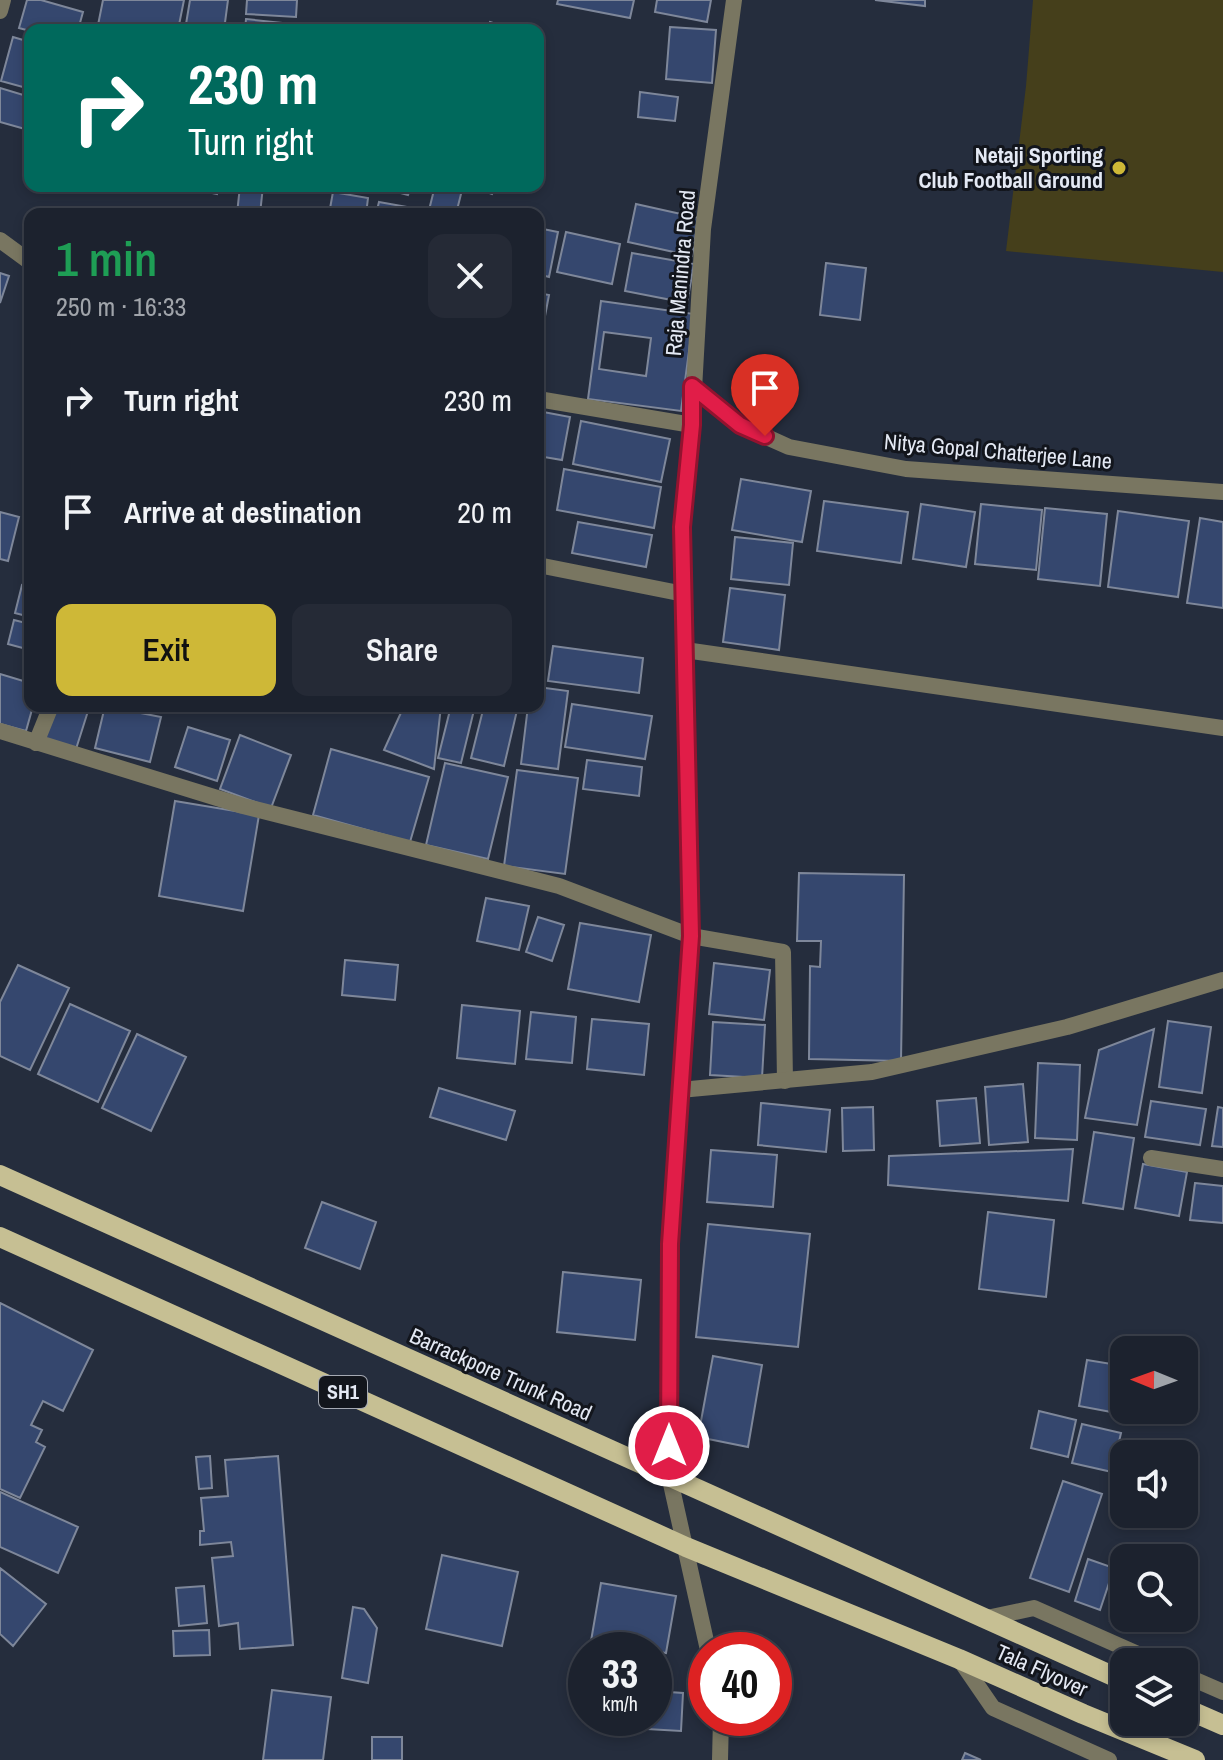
<!DOCTYPE html>
<html lang="en">
<head>
<meta charset="utf-8">
<style>
  body { margin:0; font-family:"Archivo Narrow",sans-serif; background:#252a36; color:#f1f3f6; height:100vh; display:flex; flex-direction:column; font-size:30px; white-space:nowrap }
  * { box-sizing:border-box; margin:0 }
  p { font-size:26px; color:#a0a4aa }
  .icon { flex:none; width:44px; height:44px; fill:none; stroke:currentColor; stroke-width:2; stroke-linecap:round; stroke-linejoin:round }
  .map { position:relative; flex:1; overflow:hidden }
  .drawer { position:absolute; left:24px; top:208px; width:520px; height:504px; display:flex; flex-direction:column; background:#1c222e; border-radius:16px; box-shadow:0 4px 12px #0003,0 0 0 2px #3a3f4a }
  .drawer>* { flex:none }
  .top-card { position:absolute; left:24px; top:24px; width:520px; height:168px; border-radius:16px; box-shadow:0 4px 12px #0003,0 0 0 2px #3a3f4a; background:#00695c; color:#fff; overflow:hidden }
  .needle { width:52px; rotate:271deg }
  .controls { position:absolute; left:1110px; top:1336px; display:grid; gap:16px }
  .controls a { display:grid; place-items:center; width:88px; height:88px; border-radius:16px; background:#1c222e; box-shadow:0 4px 12px #0003,0 0 0 2px #3a3f4a; font-size:40px }
  .speed { position:absolute; left:568px; top:1632px; display:flex; gap:16px; font-size:40px; font-weight:700; text-align:center }
  .speed>* { display:grid; place-content:center; width:104px; height:104px; border-radius:50%; background:#1c222e; box-shadow:0 4px 12px #0003,0 0 0 2px #3a3f4a; line-height:1 }
  .speed small { font-size:20px; font-weight:400 }
  .speed .limit { border:12px solid #d22; background:#fff; color:#111 }
  .pin { position:absolute; display:grid; place-items:center; width:68px; height:68px; color:#fff; margin:-82px -34px; border-radius:50% 50% 50% 0; rotate:-45deg; box-shadow:0 0 8px #0007 }
  .pin .icon { rotate:45deg }
  .me { position:absolute; width:88px; margin:-44px; rotate:0deg; stroke-linejoin:round; filter:drop-shadow(0 0 6px #0008) }
  .turn { display:flex; align-items:center; gap:28px; height:168px; padding:0 32px; font-size:36px }
  .turn .icon { width:104px; height:104px; stroke-width:2.5 }
  .turn b { display:block; font-size:56px; line-height:68px }
  .round { display:grid; place-items:center; flex:none; width:84px; height:84px; border-radius:16px; background:#252a36 }
  .summary { display:flex; align-items:center; justify-content:space-between; height:136px; padding:0 32px }
  h1 { font-size:48px; font-weight:600; line-height:60px; color:#1e9e55 }
  .cta { display:flex; gap:16px; margin-top:auto; padding:16px 32px }
  .cta a { flex:1; height:92px; border-radius:16px; background:#ceb837; color:#111; font-size:32px; font-weight:600; line-height:92px; text-align:center }
  .cta a+a { background:#252a36; color:#f1f3f6 }
  ul { padding:0; list-style:none }
  li { display:flex; align-items:center; gap:24px; height:112px; padding:0 32px }
  li div { flex:1 }
  li b { display:block; font-size:30px }
  li em { font-style:normal }
  .map>svg:first-child { display:block }
  .green { fill:#453f1b }
  .building { fill:#35476e; stroke:#7e879a; stroke-width:2; fill-rule:evenodd }
  .lines { fill:none; stroke-linecap:round; stroke-linejoin:round }
  .service { stroke:#797661; stroke-width:16 }
  .minor { stroke:#797661; stroke-width:16 }
  .tertiary { stroke:#797661; stroke-width:16 }
  .primary { stroke:#c6bf93; stroke-width:20 }
  .route-casing { stroke:#92132f; stroke-width:20 }
  .route { stroke:#e11d48; stroke-width:14 }
  .poi-dot { fill:#ceb837; stroke:#12151c; stroke-width:3 }
  .labels { text-anchor:middle; stroke-width:6; stroke-linejoin:round; paint-order:stroke }
  .shield { fill:#12151c; stroke:#a5a9b3; stroke-width:2 }
  .shield-label { font-size:20px; font-weight:bold; fill:#e4e9f4 }
  .poi-label { font-size:22px; font-weight:bold; fill:#e4e9f4; stroke:#12151c; text-anchor:end }
  .street-label { font-size:22px; fill:#e4e9f4; stroke:#12151c }
</style>
</head>
<body>
<div class="map">
<svg width="1223" height="1760" viewBox="0 0 1223 1760">
  <rect width="100%" height="100%" fill="#252d3d"/>
  <path class="green" d="M 1033,0 L 1223,0 L 1223,272 L 1006,251 L 1026,86 Z"/>
  <path class="building" d="M 27,0 L 41,0 L 83,12 L 78,30 L 30,31 L 19,28 Z
    M 103,0 L 184,0 L 178,30 L 97,30 Z
    M 190,0 L 228,0 L 224,30 L 185,30 Z
    M 247,0 L 297,0 L 296,17 L 246,14 Z
    M 558,0 L 634,0 L 630,18 L 557,4 Z
    M 657,0 L 711,0 L 707,22 L 655,12 Z
    M 875,0 L 925,0 L 925,6 Z
    M 246,19 L 291,24 L 290,30 L 245,30 Z
    M 490,22 L 514,30 L 488,30 Z
    M 670,27 L 716,30 L 712,83 L 666,79 Z
    M 13,37 L 30,42 L 30,89 L 1,81 Z
    M 0,88 L 30,97 L 30,112 L 25,129 L 0,122 Z
    M 640,92 L 678,97 L 675,121 L 638,117 Z
    M 180,186 L 219,186 L 217,194 Z
    M 240,186 L 263,186 L 260,214 L 237,214 Z
    M 375,186 L 411,186 L 408,195 Z
    M 435,186 L 463,186 L 456,214 L 428,214 Z
    M 470,186 L 495,186 L 492,194 Z
    M 333,192 L 368,198 L 366,214 L 329,214 Z
    M 379,202 L 413,208 L 412,214 L 376,214 Z
    M 636,204 L 699,218 L 692,256 L 628,242 Z
    M 267,207 L 292,209 L 291,214 L 266,214 Z
    M 538,228 L 558,232 L 549,277 L 538,274 Z
    M 566,232 L 620,244 L 612,284 L 557,272 Z
    M 632,253 L 694,264 L 687,303 L 625,291 Z
    M 826,263 L 866,268 L 860,320 L 820,315 Z
    M 0,273 L 9,276 L 0,303 Z
    M 538,293 L 549,295 L 538,353 Z
    M 601,301 L 694,314 L 681,411 L 588,399 ZM 604,332 L 651,338 L 646,376 L 599,369 Z
    M 538,411 L 570,417 L 562,460 L 538,456 Z
    M 581,421 L 670,439 L 661,482 L 573,464 Z
    M 564,469 L 661,487 L 654,528 L 557,510 Z
    M 741,479 L 811,491 L 802,542 L 732,530 Z
    M 824,501 L 908,512 L 901,563 L 817,551 Z
    M 921,504 L 975,512 L 966,567 L 913,559 Z
    M 981,504 L 1042,510 L 1036,570 L 975,564 Z
    M 1045,508 L 1107,514 L 1100,586 L 1038,579 Z
    M 1118,511 L 1189,521 L 1178,597 L 1108,587 Z
    M 0,512 L 19,517 L 8,561 L 0,559 Z
    M 1200,518 L 1223,522 L 1223,608 L 1187,603 Z
    M 578,522 L 652,535 L 646,567 L 572,553 Z
    M 735,537 L 793,543 L 789,585 L 731,579 Z
    M 22,585 L 30,587 L 30,617 L 15,613 Z
    M 730,588 L 785,595 L 779,650 L 723,642 Z
    M 14,620 L 30,624 L 30,650 L 8,644 Z
    M 553,646 L 643,658 L 639,693 L 548,681 Z
    M 0,674 L 30,683 L 30,706 L 33,706 L 26,731 L 0,724 Z
    M 538,687 L 568,691 L 558,769 L 521,764 L 528,706 L 538,706 Z
    M 572,704 L 652,716 L 645,759 L 565,747 Z
    M 54,706 L 89,708 L 76,749 L 43,738 Z
    M 105,706 L 161,717 L 150,762 L 95,748 Z
    M 404,706 L 441,706 L 434,769 L 384,750 Z
    M 451,706 L 475,706 L 461,763 L 438,758 Z
    M 484,706 L 518,706 L 504,766 L 471,758 Z
    M 188,727 L 230,740 L 217,781 L 175,767 Z
    M 240,735 L 291,755 L 271,808 L 220,789 Z
    M 331,749 L 429,777 L 410,842 L 313,815 Z
    M 587,760 L 642,767 L 639,796 L 583,789 Z
    M 445,763 L 508,777 L 488,859 L 426,845 Z
    M 517,770 L 578,778 L 565,874 L 504,866 Z
    M 175,801 L 259,815 L 243,911 L 159,896 Z
    M 799,873 L 904,875 L 901,1061 L 809,1059 L 810,966 L 820,967 L 821,941 L 797,941 Z
    M 486,898 L 529,906 L 519,950 L 477,941 Z
    M 538,917 L 564,925 L 552,961 L 526,952 Z
    M 580,923 L 651,935 L 639,1002 L 568,989 Z
    M 345,960 L 398,965 L 395,1000 L 342,995 Z
    M 714,963 L 770,970 L 764,1020 L 709,1014 Z
    M 18,965 L 69,988 L 30,1070 L 0,1056 L 0,1002 Z
    M 70,1004 L 130,1031 L 98,1102 L 38,1074 Z
    M 462,1005 L 520,1011 L 515,1064 L 457,1058 Z
    M 531,1012 L 576,1017 L 572,1063 L 526,1059 Z
    M 592,1019 L 649,1024 L 644,1075 L 587,1069 Z
    M 1168,1021 L 1211,1027 L 1202,1093 L 1159,1087 Z
    M 713,1022 L 765,1025 L 762,1078 L 710,1075 Z
    M 1154,1029 L 1137,1125 L 1085,1118 L 1099,1050 Z
    M 137,1034 L 186,1057 L 151,1131 L 102,1108 Z
    M 1038,1063 L 1080,1065 L 1077,1140 L 1035,1138 Z
    M 1023,1084 L 1028,1142 L 989,1145 L 985,1087 Z
    M 439,1088 L 515,1111 L 506,1140 L 430,1117 Z
    M 976,1098 L 980,1143 L 940,1146 L 937,1101 Z
    M 1151,1101 L 1206,1109 L 1200,1145 L 1145,1137 Z
    M 761,1103 L 830,1110 L 826,1152 L 758,1145 Z
    M 873,1107 L 874,1150 L 843,1151 L 842,1108 Z
    M 1218,1107 L 1223,1108 L 1223,1147 L 1212,1146 Z
    M 1094,1132 L 1134,1138 L 1123,1209 L 1083,1203 Z
    M 1073,1149 L 1068,1201 L 888,1185 L 889,1156 Z
    M 711,1150 L 777,1155 L 773,1207 L 707,1202 Z
    M 1143,1164 L 1187,1172 L 1179,1216 L 1135,1208 Z
    M 1195,1183 L 1223,1186 L 1223,1223 L 1190,1220 Z
    M 322,1202 L 376,1222 L 360,1269 L 305,1248 Z
    M 988,1212 L 1054,1220 L 1046,1297 L 979,1289 Z
    M 708,1224 L 810,1234 L 798,1347 L 696,1337 Z
    M 563,1272 L 641,1280 L 635,1340 L 557,1332 Z
    M 0,1303 L 93,1350 L 63,1411 L 43,1401 L 31,1425 L 42,1430 L 36,1442 L 45,1447 L 20,1498 L 0,1489 Z
    M 713,1356 L 762,1365 L 748,1447 L 698,1437 Z
    M 1087,1360 L 1124,1366 L 1124,1410 L 1140,1410 L 1138,1417 L 1079,1406 Z
    M 1039,1411 L 1076,1420 L 1068,1457 L 1031,1448 Z
    M 1082,1424 L 1121,1433 L 1112,1472 L 1072,1463 Z
    M 210,1456 L 212,1488 L 199,1489 L 196,1457 Z
    M 278,1456 L 293,1645 L 240,1649 L 238,1623 L 219,1626 L 212,1558 L 233,1556 L 231,1542 L 200,1545 L 200,1531 L 204,1531 L 201,1498 L 228,1496 L 225,1460 Z
    M 1063,1481 L 1102,1494 L 1069,1592 L 1030,1578 Z
    M 0,1492 L 78,1527 L 58,1573 L 0,1547 Z
    M 442,1555 L 518,1572 L 502,1646 L 426,1629 Z
    M 1088,1559 L 1114,1568 L 1100,1610 L 1075,1601 Z
    M 0,1568 L 46,1604 L 13,1646 L 0,1634 Z
    M 601,1583 L 676,1596 L 666,1653 L 591,1641 Z
    M 204,1586 L 207,1623 L 179,1626 L 176,1588 Z
    M 1122,1588 L 1124,1589 L 1124,1618 L 1143,1618 L 1138,1632 L 1110,1621 Z
    M 353,1607 L 364,1609 L 377,1628 L 368,1683 L 342,1678 Z
    M 209,1630 L 210,1655 L 174,1656 L 173,1631 Z
    M 272,1690 L 331,1697 L 323,1760 L 263,1760 Z
    M 654,1691 L 683,1693 L 681,1731 L 612,1727 L 612,1718 L 654,1718 Z
    M 372,1737 L 402,1737 L 402,1760 L 372,1760 Z
    M 965,1753 L 981,1760 L 962,1760 Z"/>
  <g class="lines">
    <path class="service" d="M 691,936 L 783,952 L 785,1081"/>
    <path class="minor" d="M 0,11 L 3,0
      M 0,240 L 30,262
      M 692,386 L 740,425 L 789,447 L 906,469 L 1223,492
      M 538,399 L 692,425
      M 538,565 L 684,594
      M 685,650 L 1223,728
      M 0,731 L 243,806 L 559,886 L 691,936
      M 36,743 L 51,706
      M 680,1090 L 872,1072 L 1067,1027 L 1223,980
      M 1151,1158 L 1223,1169"/>
    <path class="tertiary" d="M 982,1619 L 1034,1608 L 1156,1662
      M 708,1650 L 669,1475 L 670,1244 L 691,936 L 682,527 L 692,425 L 703,229 L 734,0
      M 960,1660 L 993,1708 L 1109,1760
      M 1184,1675 L 1223,1692
      M 720,1760 L 721,1718"/>
    <path class="primary" d="M 0,1175 L 1124,1681
      M 0,1237 L 686,1547 L 959,1659 L 1083,1714 L 1195,1760
      M 1184,1708 L 1223,1725"/>
  </g>
  <g class="lines">
    <g class="route-casing">
      <path id="route" d="M 669,1446 L 670,1244 L 691,936 L 682,527 L 692,425 L 692,386 L 740,425 L 765,436"/>
    </g>
    <use href="#route" class="route"/>
  </g>
  <circle class="poi-dot" cx="1119" cy="168" r="8"/>
  <g class="labels">
    <rect class="shield" x="319" y="1376" width="48" height="32" rx="6"/>
    <g class="shield-label">
      <text x="343" y="1399">SH1</text>
    </g>
    <g class="poi-label">
      <text x="1103" y="163">Netaji Sporting<tspan x="1103" dy="25">Club Football Ground</tspan></text>
    </g>
    <g class="street-label">
      <text transform="translate(680 273) rotate(-85)" y="8">Raja Manindra Road</text>
      <text transform="translate(998 451) rotate(5)" y="8">Nitya Gopal Chatterjee Lane</text>
      <text transform="translate(501 1374) rotate(24)" y="8">Barrackpore Trunk Road</text>
      <text transform="translate(1042 1670) rotate(24)" y="8">Tala Flyover</text>
    </g>
  </g>
</svg>
<div class="controls">
<a><svg class="needle" viewBox="-14 -14 28 28"><path d="M0-13l5 13h-10z" fill="#e53935"/><path d="M0 13l5-13h-10z" fill="#a0a4aa"/></svg></a>
<a><svg class="icon" aria-label="sound" viewBox="0 0 24 24"><path d="M4 9h4l5-4v14l-5-4H4zM17 9q2 3 0 6"/></svg></a>
<a><svg class="icon" aria-label="search" viewBox="0 0 24 24"><circle cx="10" cy="10" r="6"/><path d="M15 15l6 6"/></svg></a>
<a><svg class="icon" aria-label="layers" viewBox="0 0 24 24"><path d="M12 4l9 5-9 5-9-5zM3 14l9 5 9-5"/></svg></a>
</div>
<div class="speed"><div>33<small>km/h</small></div><div class="limit">40</div></div>
<div class="pin" style="left:765px;top:436px;background:#d93025"><svg class="icon" aria-label="arrive" viewBox="0 0 24 24"><path d="M6 21V4h12l-3 4 3 4H6"/></svg></div>
<svg class="me" style="left:669px;top:1446px" viewBox="-20 -20 40 40"><circle r="17" fill="#e11d48" stroke="#fff" stroke-width="3"/><path d="M0-11L8 9 0 5-8 9z" fill="#fff"/></svg>
<div class="top-card">
<div class="turn"><svg class="icon" aria-label="right" viewBox="0 0 24 24"><path d="M7 20v-9h11M14 6l5 5-5 5"/></svg><div><b>230 m</b>Turn right</div></div>
</div>
<section class="drawer">
<div class="summary"><div><h1>1 min</h1><p>250 m · 16:33</p></div><a class="round"><svg class="icon" aria-label="close" viewBox="0 0 24 24"><path d="M6 6l12 12M18 6L6 18"/></svg></a></div>
<ul>
<li><svg class="icon" aria-label="right" viewBox="0 0 24 24"><path d="M7 20v-9h11M14 6l5 5-5 5"/></svg><div><b>Turn right</b></div><em>230 m</em></li>
<li><svg class="icon" aria-label="arrive" viewBox="0 0 24 24"><path d="M6 21V4h12l-3 4 3 4H6"/></svg><div><b>Arrive at destination</b></div><em>20 m</em></li>
</ul>
<div class="cta"><a>Exit</a><a>Share</a></div>
</section>
</div>
</body>
</html>
